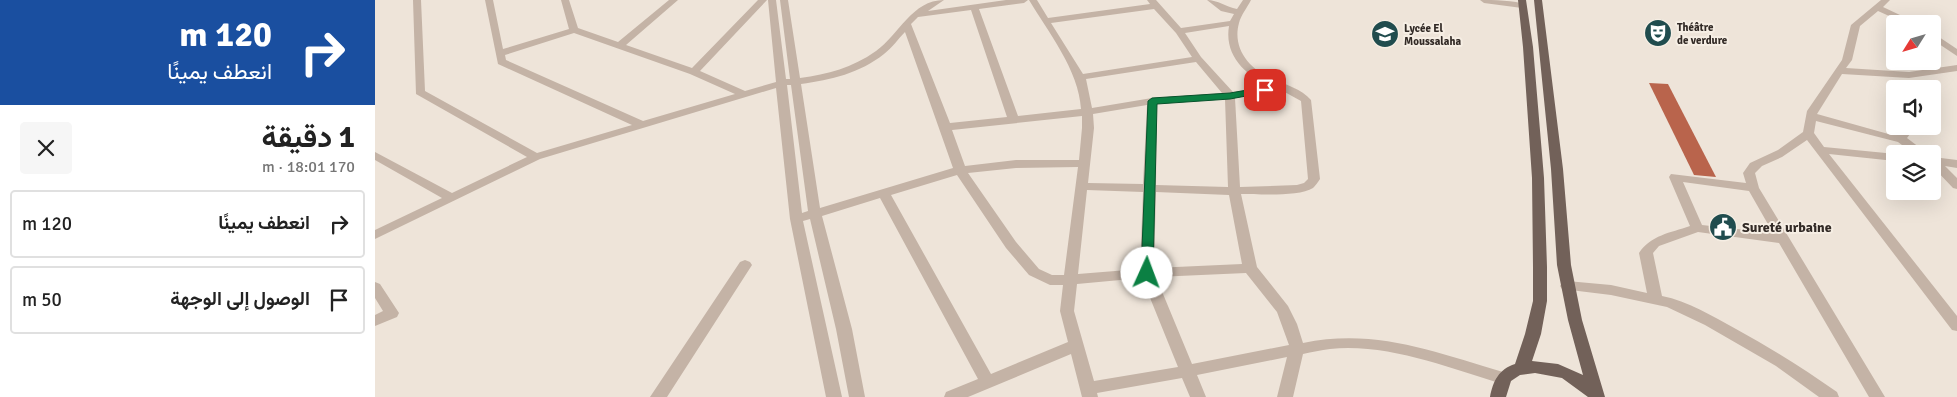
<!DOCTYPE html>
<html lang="ar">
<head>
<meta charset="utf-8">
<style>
  body { margin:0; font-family:Signika,Vazirmatn,sans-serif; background:#f6f6f6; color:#222; direction:rtl; height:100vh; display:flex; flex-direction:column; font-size:19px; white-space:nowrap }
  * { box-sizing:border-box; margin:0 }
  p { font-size:16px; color:#767676 }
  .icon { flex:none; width:28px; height:28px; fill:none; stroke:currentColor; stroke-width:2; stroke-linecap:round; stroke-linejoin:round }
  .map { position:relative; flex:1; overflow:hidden; direction:ltr }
  .panel { display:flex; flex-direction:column; background:#fff; width:375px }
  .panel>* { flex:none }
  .hud { background:#1a4fa0; color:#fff; overflow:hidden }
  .needle { width:32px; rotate:233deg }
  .controls { position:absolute; left:1511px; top:15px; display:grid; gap:10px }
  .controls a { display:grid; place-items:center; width:55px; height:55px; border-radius:5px; background:#fff; box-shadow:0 5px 20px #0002; font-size:25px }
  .pin { position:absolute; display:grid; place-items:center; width:42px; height:42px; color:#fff; margin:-21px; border-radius:10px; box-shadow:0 2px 8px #0006 }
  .me { position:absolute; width:55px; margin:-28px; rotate:2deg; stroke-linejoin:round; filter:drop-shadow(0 0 4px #0008) }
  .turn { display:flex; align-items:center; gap:18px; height:105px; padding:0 20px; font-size:22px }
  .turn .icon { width:65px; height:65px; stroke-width:2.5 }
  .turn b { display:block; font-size:35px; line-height:42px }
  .round { display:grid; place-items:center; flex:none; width:52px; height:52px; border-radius:5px; background:#f6f6f6 }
  .overview { display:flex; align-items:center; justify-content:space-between; height:85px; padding:0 20px }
  h1 { font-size:30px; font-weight:700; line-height:38px }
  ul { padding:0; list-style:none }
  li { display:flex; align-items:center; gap:15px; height:68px; margin:0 10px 8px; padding:0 10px; border:2px solid #e0e0e0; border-radius:5px }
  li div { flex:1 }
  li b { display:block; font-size:19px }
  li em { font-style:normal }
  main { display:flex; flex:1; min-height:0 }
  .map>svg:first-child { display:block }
  .building { fill:#b9644c }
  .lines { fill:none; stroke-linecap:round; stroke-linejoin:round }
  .minor { fill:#c4b3a6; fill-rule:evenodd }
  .major { fill:#726159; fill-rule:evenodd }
  .route { fill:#0b8043; stroke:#07532c }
  .labels { text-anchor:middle; stroke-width:4; stroke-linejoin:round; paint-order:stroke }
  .far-poi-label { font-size:11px; font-weight:bold; fill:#322a26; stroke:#f6eee4; text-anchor:start }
  .poi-label { font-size:14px; font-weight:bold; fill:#322a26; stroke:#f6eee4; text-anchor:start }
</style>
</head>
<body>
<main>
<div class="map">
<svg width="1582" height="397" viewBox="0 0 1582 397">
  <rect width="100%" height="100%" fill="#eee4d9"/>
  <path class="building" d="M 1274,83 L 1293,84 L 1341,177 L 1319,175 Z"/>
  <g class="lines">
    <path class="minor" d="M 38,0 L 46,0 L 50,91 L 162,153 L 257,125 L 123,64 L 110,0 L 118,0 L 128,49 L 194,29 L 186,0 L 194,0 L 203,28 L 243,42 L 294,0 L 303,0 L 251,45 L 317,68 L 383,0 L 392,0 L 325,71 L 370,91 L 401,82 L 393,0 L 401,0 L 411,79 L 415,79 L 405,0 L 413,0 L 425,78 C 453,74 477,68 501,51 C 524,35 537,0 569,0 L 553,11 L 631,0 L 653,0 L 649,3 L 604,9 L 643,116 L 706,109 C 704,70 673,32 654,0 L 662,0 L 673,18 L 775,4 L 772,0 L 781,0 L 806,28 L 855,21 L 859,14 L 846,11 L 832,0 C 843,0 851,7 862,9 L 868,0 L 876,0 C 872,8 866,15 864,23 C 857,48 874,69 896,78 C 909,84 927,89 936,100 L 945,179 C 943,182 940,186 938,188 C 924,197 883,194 866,194 L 882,267 L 913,306 L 922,324 L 928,343 C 1001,328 1059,352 1128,372 L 1134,374 L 1136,378 L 1134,382 L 1128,384 C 1073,368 1013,343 955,349 C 946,350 937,352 928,354 L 918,397 L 902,397 L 912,357 L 822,375 L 831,397 L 815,397 L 807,378 L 722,393 L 723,397 L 707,397 L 696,354 L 593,397 L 569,397 L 571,392 L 603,379 L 505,198 L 447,216 L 477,329 L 490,397 L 474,397 L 461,329 L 435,219 L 428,221 L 467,397 L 451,397 L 415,219 L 401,88 L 165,159 L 0,239 L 0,230 L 67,198 L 0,160 L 0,152 L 77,193 L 152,157 L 41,94 ZM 779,9 L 801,33 L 817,57 L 708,74 L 676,23 ZM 596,10 L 632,117 L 575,123 L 536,24 L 543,17 ZM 854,26 C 849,56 871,76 896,86 L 858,92 L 826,57 L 810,33 ZM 530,32 L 578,168 L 445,208 L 426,84 C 456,80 485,73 509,54 C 517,48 523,39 530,32 ZM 199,33 L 315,74 L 360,94 L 268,121 L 131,60 L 130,55 ZM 821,62 L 847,93 L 777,98 L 717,108 L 711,79 ZM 412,85 L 416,85 L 433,211 L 427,213 ZM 906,90 L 926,101 L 933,179 L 929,183 L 922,185 L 865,187 L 860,98 ZM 850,99 L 853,187 L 781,185 L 782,104 ZM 772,105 L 768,184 L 713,183 L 719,128 L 718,114 ZM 707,116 L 707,128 L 704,160 L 641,160 L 590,166 L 577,130 ZM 703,167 L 689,275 L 677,275 L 664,269 L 641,242 L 593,173 L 641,168 ZM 582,175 L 631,248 L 654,275 L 675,285 L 688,285 L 685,311 L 693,342 L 616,374 L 516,195 ZM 712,190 L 768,192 L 765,269 L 703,274 ZM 781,192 L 854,195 L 867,264 L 779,268 ZM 871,273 L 902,312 L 914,345 L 817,364 L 781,277 ZM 767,278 L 803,367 L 719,381 L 699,311 L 702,284 Z
      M 1105,0 C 1118,0 1140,0 1151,5 L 1147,8 L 1109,3 Z
      M 1506,0 L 1515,0 L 1508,7 L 1544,24 L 1532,24 L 1503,11 L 1485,26 L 1477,60 L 1471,68 L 1534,72 L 1582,65 L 1582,71 L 1534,78 L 1467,74 L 1442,114 L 1517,135 L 1523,135 L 1530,126 L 1541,126 L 1532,138 L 1553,154 L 1539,154 L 1523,142 L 1441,121 L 1439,133 L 1449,147 L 1521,154 L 1520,161 L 1454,154 L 1582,316 L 1582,331 L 1577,330 L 1432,140 L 1407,157 L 1387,166 L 1380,173 L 1384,188 L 1510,397 L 1494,397 L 1404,243 L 1323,232 L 1284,246 L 1278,253 L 1287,296 C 1313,301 1337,316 1361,329 C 1396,348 1429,369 1462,392 L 1464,397 L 1444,397 L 1401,366 L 1330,325 L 1292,307 L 1236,295 L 1187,289 L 1185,286 L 1187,283 L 1192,281 L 1236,285 L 1272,293 L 1264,253 C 1276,235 1295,233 1315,226 L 1294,177 L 1296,174 L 1371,183 L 1368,173 L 1375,163 L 1403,150 L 1428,132 L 1432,111 L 1467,60 L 1476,25 ZM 1308,182 L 1374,191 L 1398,233 L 1327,225 Z
      M 1558,33 L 1582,49 L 1582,56 L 1558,40 Z
      M 1558,157 L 1582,160 L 1582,168 L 1570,166 L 1582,178 L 1582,189 L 1578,188 L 1558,167 Z
      M 370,260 L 375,262 L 377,265 L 292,397 L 275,397 L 365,262 Z
      M 0,282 L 5,284 L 24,313 L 22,317 L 0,326 L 0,315 L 8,311 L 0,298 Z"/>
    <path class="major" d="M 1143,0 L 1151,0 L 1158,47 L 1169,178 L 1172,267 L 1172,301 L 1166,334 L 1157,361 L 1183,364 L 1208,375 L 1193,320 L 1182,265 L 1176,169 L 1159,0 L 1167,0 L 1188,169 L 1196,265 L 1207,320 L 1230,397 L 1213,397 L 1187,378 L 1160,373 L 1145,375 L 1136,381 L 1131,397 L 1115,397 C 1118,381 1124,369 1140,364 L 1150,334 L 1158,301 L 1158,267 L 1157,178 L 1148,47 Z"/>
  </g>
  <path class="route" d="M 890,87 L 893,88 L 893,92 L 855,99 L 782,104 L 778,273 L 772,277 L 768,276 L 766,273 L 773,101 L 777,98 L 855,93 Z"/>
  <defs>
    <g id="theatre-disc" transform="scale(1.4375)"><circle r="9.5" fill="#204c4e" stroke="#f6eee4"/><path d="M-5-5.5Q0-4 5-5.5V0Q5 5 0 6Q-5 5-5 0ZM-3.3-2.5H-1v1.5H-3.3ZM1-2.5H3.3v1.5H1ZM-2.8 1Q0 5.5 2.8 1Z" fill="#fff"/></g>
    <g id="school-disc" transform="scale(1.4375)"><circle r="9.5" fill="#204c4e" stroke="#f6eee4"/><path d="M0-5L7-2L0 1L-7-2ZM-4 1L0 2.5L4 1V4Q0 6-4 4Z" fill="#fff"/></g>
    <g id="civic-disc" transform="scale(1.4375)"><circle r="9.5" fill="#204c4e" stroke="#f6eee4"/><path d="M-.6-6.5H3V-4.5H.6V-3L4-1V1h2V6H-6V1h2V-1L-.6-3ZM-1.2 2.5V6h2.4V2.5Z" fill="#fff"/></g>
  </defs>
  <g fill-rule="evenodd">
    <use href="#theatre-disc" x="1283" y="33"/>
    <use href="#school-disc" x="1010" y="34"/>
    <use href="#civic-disc" x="1348" y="227"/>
  </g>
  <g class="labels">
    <g class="far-poi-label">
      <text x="1302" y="31">Théâtre<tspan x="1302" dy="13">de verdure</tspan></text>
      <text x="1029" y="32">Lycée El<tspan x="1029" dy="13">Moussalaha</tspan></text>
    </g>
    <g class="poi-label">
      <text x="1367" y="232">Sureté urbaine</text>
    </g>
  </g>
</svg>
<div class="controls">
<a><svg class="needle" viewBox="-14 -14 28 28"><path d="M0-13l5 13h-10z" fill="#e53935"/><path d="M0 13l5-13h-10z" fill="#767676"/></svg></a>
<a><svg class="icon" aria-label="sound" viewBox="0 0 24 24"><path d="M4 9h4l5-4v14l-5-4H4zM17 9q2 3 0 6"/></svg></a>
<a><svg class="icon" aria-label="layers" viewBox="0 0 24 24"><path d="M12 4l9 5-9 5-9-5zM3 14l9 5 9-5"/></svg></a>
</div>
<div class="pin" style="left:890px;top:90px;background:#d93025"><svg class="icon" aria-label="arrive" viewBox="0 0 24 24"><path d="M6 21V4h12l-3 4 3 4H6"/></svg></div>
<svg class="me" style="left:772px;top:273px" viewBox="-20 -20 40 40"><circle r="19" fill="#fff"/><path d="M0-13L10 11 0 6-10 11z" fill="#0b8043"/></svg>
</div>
<section class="panel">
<div class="hud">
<div class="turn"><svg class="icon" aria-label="right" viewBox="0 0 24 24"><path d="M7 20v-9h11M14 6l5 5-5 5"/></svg><div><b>120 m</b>انعطف يمينًا</div></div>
</div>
<div class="overview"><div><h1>1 دقيقة</h1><p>170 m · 18:01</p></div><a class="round"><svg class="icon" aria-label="close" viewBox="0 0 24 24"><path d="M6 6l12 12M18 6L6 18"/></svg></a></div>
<ul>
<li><svg class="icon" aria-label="right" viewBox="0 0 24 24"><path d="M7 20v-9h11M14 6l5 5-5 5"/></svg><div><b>انعطف يمينًا</b></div><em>120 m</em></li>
<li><svg class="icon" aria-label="arrive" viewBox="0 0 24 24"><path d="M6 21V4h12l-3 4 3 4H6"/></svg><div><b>الوصول إلى الوجهة</b></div><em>50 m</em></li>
</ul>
</section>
</main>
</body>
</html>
